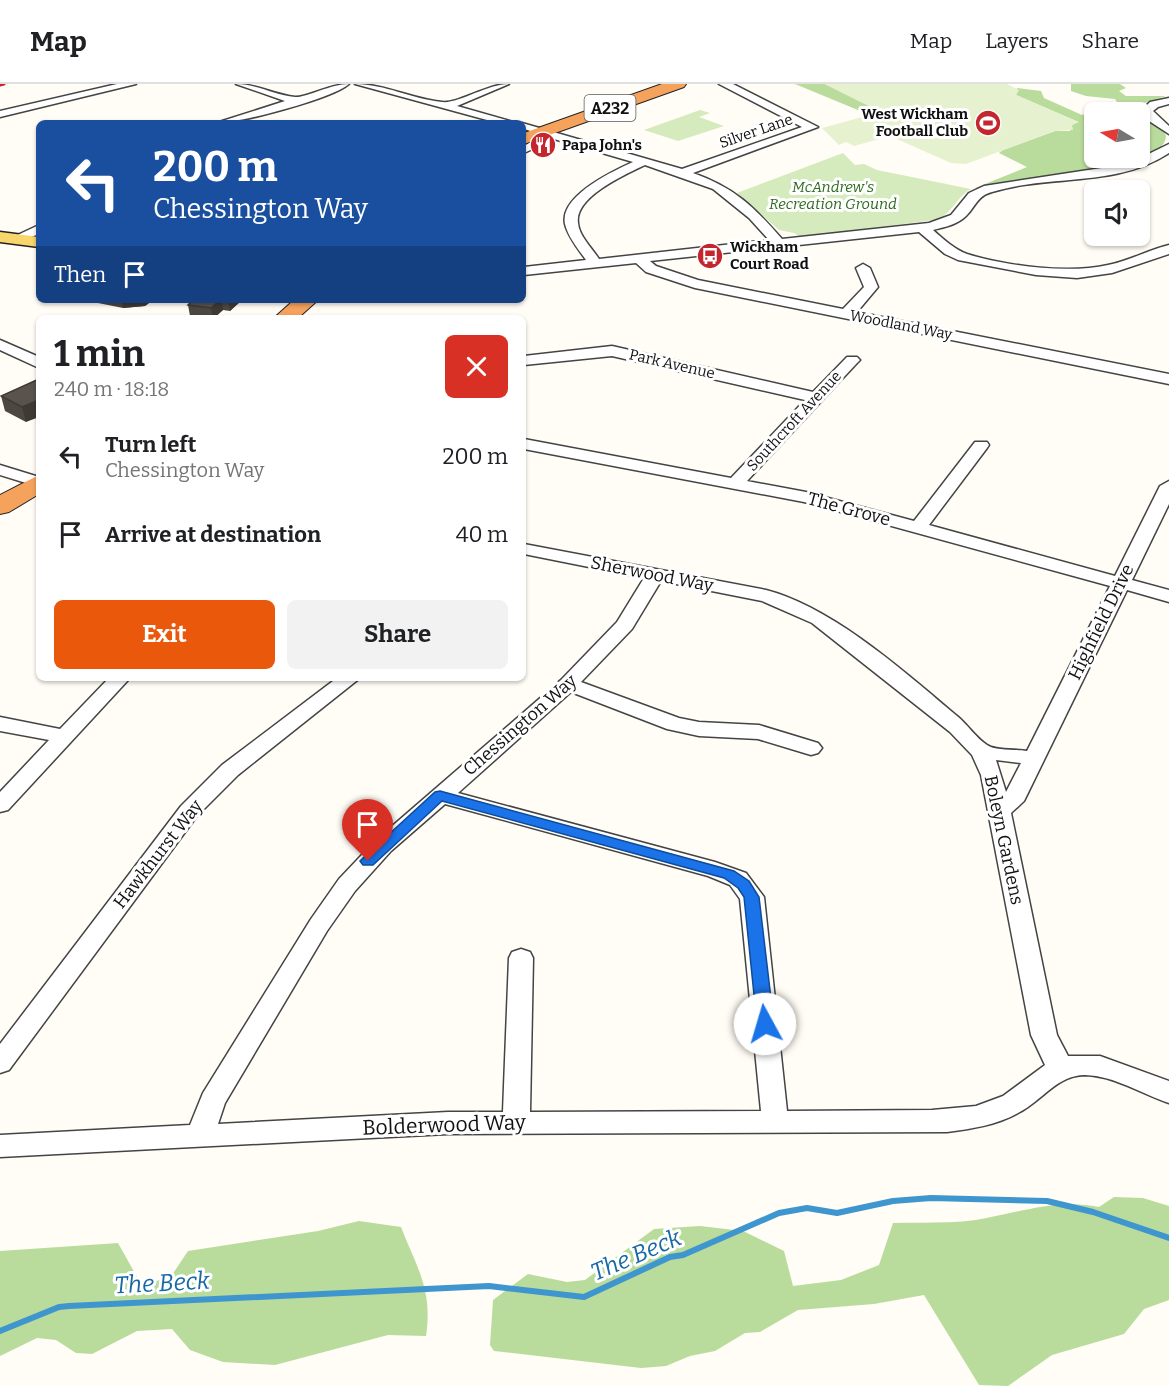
<!DOCTYPE html>
<html lang="en">
<head>
<meta charset="utf-8">
<style>
  body { margin:0; font-family:Bitter,serif; background:#f2f2f2; color:#202124; height:100vh; display:flex; flex-direction:column; font-size:22px; white-space:nowrap }
  * { box-sizing:border-box; margin:0 }
  p { font-size:20px; color:#757577 }
  .icon { flex:none; width:33px; height:33px; fill:none; stroke:currentColor; stroke-width:2; stroke-linecap:round; stroke-linejoin:round }
  .map { position:relative; flex:1; overflow:hidden }
  .sheet { position:absolute; left:36px; top:231px; width:490px; height:366px; display:flex; flex-direction:column; background:#fff; border-radius:9px; box-shadow:0 2px 4px #0004 }
  .sheet>* { flex:none }
  .guide { position:absolute; left:36px; top:36px; width:490px; height:183px; border-radius:9px; box-shadow:0 2px 4px #0004; background:#1a4fa0; color:#fff; overflow:hidden }
  .needle { width:39px; rotate:280deg }
  .buttons { position:absolute; left:1084px; top:18px; display:grid; gap:12px }
  .buttons a { display:grid; place-items:center; width:66px; height:66px; border-radius:9px; background:#fff; box-shadow:0 2px 4px #0004; font-size:30px }
  .pin { position:absolute; display:grid; place-items:center; width:51px; height:51px; color:#fff; margin:-62px -26px; border-radius:50% 50% 50% 0; rotate:-45deg; box-shadow:0 0 6px #0007 }
  .pin .icon { rotate:45deg }
  .me { position:absolute; width:66px; margin:-33px; rotate:354deg; stroke-linejoin:round; filter:drop-shadow(0 0 4px #0008) }
  .turn { display:flex; align-items:center; gap:21px; height:126px; padding:0 18px; font-size:27px }
  .turn .icon { width:78px; height:78px; stroke-width:2.5 }
  .turn b { display:block; font-size:42px; line-height:51px }
  .then { display:flex; align-items:center; height:57px; padding:0 18px; background:#0003; gap:12px; font-size:22px }
  .round { display:grid; place-items:center; flex:none; width:63px; height:63px; border-radius:9px; background:#f2f2f2 }
  .headline { display:flex; align-items:center; justify-content:space-between; height:102px; padding:0 18px }
  h1 { font-size:36px; font-weight:700; line-height:45px }
  .cta { display:flex; gap:12px; margin-top:auto; padding:12px 18px }
  .cta a { flex:1; height:69px; border-radius:9px; background:#ea580c; color:#fff; font-size:24px; font-weight:700; line-height:69px; text-align:center }
  .cta a+a { background:#f2f2f2; color:#202124 }
  ul { padding:0; list-style:none }
  li { display:flex; align-items:center; gap:18px; height:78px; padding:0 18px }
  li div { flex:1 }
  li b { display:block; font-size:22px }
  li em { font-style:normal }
  header { display:flex; align-items:center; gap:36px; box-sizing:border-box; height:84px; padding:0 30px; background:#fff; border-bottom:2px solid #e0e0e0 }
  header strong { font-size:28px }
  nav { display:flex; gap:33px; margin-inline-start:auto; font-size:21px }
  .map>svg:first-child { display:block }
  .green { fill:#d5ebbd }
  .forest { fill:#b9dc9c }
  .pitch { fill:#e6f2cf }
  .lines { fill:none; stroke-linecap:round; stroke-linejoin:round }
  .stream { stroke:#3f96cf; stroke-width:6 }
  .minor-casing { stroke:#444; stroke-width:3 }
  .major-casing { stroke:#222; stroke-width:3 }
  .highway-casing { stroke:#222; stroke-width:2 }
  .minor { fill:#fff; fill-rule:evenodd }
  .major { fill:#f9d66b; fill-rule:evenodd }
  .highway { fill:#f5a25d; fill-rule:evenodd }
  .rail { stroke:#c4262e; stroke-width:3 }
  .wall { fill:#4d4742 }
  .shaded-wall { fill:#3f3936 }
  .building { fill:#5a524d; stroke:#3f3936; stroke-width:1.5 }
  .route { fill:#1a73e8; stroke:#114b97; stroke-width:1.5 }
  .labels { text-anchor:middle; stroke-width:6; stroke-linejoin:round; paint-order:stroke }
  .far-poi-label { font-size:15px; font-weight:bold; fill:#111; stroke:#fff; text-anchor:start }
  .far-street-label { font-size:15px; fill:#111; stroke:#fff }
  .far-park-label { font-size:15px; font-style:italic; fill:#2f6b1f; stroke:#fff }
  .shield { fill:#fff; stroke:#585858; stroke-width:1.5 }
  .shield-label { font-size:16px; font-weight:bold; fill:#111 }
  .street-label { font-size:18px; fill:#111; stroke:#fff }
  .near-street-label { font-size:21px; fill:#111; stroke:#fff }
  .near-water-label { font-size:24px; font-style:italic; fill:#1768a6; stroke:#fff }
</style>
</head>
<body>
<header>
<strong>Map</strong>
<nav><a>Map</a><a>Layers</a><a>Share</a></nav>
</header>
<div class="map">
<svg width="1169" height="1302" viewBox="0 0 1169 1302">
  <rect width="100%" height="100%" fill="#fffdf5"/>
  <path class="green" d="M 700,26 L 710,29 L 699,33 L 724,42 L 678,57 L 644,46 Z
    M 843,69 L 855,81 L 864,80 L 877,86 L 971,105 C 955,114 953,130 935,136 L 800,153 L 794,149 L 779,146 L 737,109 Z"/>
  <path class="forest" d="M 795,0 L 825,0 L 881,28 L 870,31 Z
    M 1071,0 L 1120,0 L 1126,4 L 1119,7 L 1126,12 L 1166,12 L 1141,20 L 1136,28 L 1095,28 L 1095,74 L 1140,74 L 1140,31 L 1164,48 L 1166,52 C 1165,86 1043,93 1016,96 C 1003,98 988,105 975,104 L 1027,83 L 999,69 L 1003,66 L 1055,47 L 1070,47 L 1072,41 L 1078,38 L 1016,11 L 1017,4 L 1041,7 L 1044,14 L 1082,31 L 1091,28 L 1084,25 L 1117,18 L 1115,15 L 1086,12 L 1071,7 Z
    M 1114,1113 L 1143,1114 L 1169,1122 L 1169,1216 L 1144,1225 L 1124,1250 L 1052,1271 L 1008,1302 L 979,1301 L 924,1211 L 874,1220 L 798,1226 L 760,1248 L 745,1249 L 715,1267 L 690,1272 L 666,1282 L 641,1284 L 494,1267 L 490,1261 L 493,1216 L 528,1190 L 567,1198 L 585,1196 L 654,1145 L 700,1142 L 743,1147 L 784,1167 L 793,1202 L 841,1196 L 879,1181 L 893,1139 C 920,1138 949,1140 976,1136 C 1017,1129 1057,1114 1099,1123 Z
    M 359,1137 L 401,1143 C 417,1184 433,1206 426,1252 L 388,1251 L 275,1281 L 223,1278 L 190,1266 L 172,1245 L 137,1247 L 92,1270 L 76,1269 L 56,1256 L 37,1254 L 0,1272 L 0,1167 L 118,1159 L 141,1200 L 170,1194 L 188,1167 L 318,1147 Z"/>
  <path class="pitch" d="M 825,0 L 1007,0 L 1019,6 L 1016,11 L 1079,38 L 1072,41 L 1073,46 L 1055,47 L 966,80 L 951,79 L 890,52 L 854,62 L 846,58 L 839,61 L 822,44 L 881,28 Z"/>
  <g class="lines">
    <path class="stream" d="M 0,1247 L 59,1223 L 69,1222 L 489,1202 L 584,1213 L 670,1173 L 683,1171 L 779,1129 L 807,1124 L 837,1129 L 893,1117 L 931,1114 L 1047,1117 L 1093,1128 L 1169,1154"/>
    <g class="minor-casing">
      <path id="minor" d="M 117,0 L 136,0 L 0,33 L 0,27 Z
        M 236,0 C 257,0 274,11 295,13 C 306,14 330,0 349,0 C 332,15 240,39 216,39 L 285,17 Z
        M 355,0 C 385,0 412,15 442,18 C 458,20 487,0 509,0 L 457,22 L 517,39 L 498,39 Z
        M 719,0 L 733,0 L 818,43 L 693,89 C 735,104 753,122 782,155 L 929,139 L 951,131 L 969,109 L 984,102 L 1128,80 L 1169,60 L 1169,69 C 1116,104 1050,90 992,108 C 977,112 976,122 966,132 C 957,141 944,143 933,146 C 943,155 954,165 967,170 C 1006,182 1068,190 1108,181 C 1129,177 1148,166 1169,161 L 1169,170 L 1112,189 L 1077,194 L 1036,191 L 958,176 L 945,170 L 919,148 L 650,177 L 656,182 L 698,196 L 843,225 L 864,203 L 856,184 L 863,180 L 870,184 L 878,203 L 857,228 L 1169,290 L 1169,300 L 695,204 L 646,188 L 636,179 L 524,191 L 524,183 L 586,176 C 579,166 568,153 565,140 C 559,112 613,87 633,78 L 554,55 L 524,69 L 524,62 L 543,51 L 524,45 L 522,39 L 682,85 L 802,43 ZM 645,81 L 713,105 L 749,134 L 769,156 L 599,175 C 592,164 579,152 578,139 C 574,113 626,90 645,81 Z
        M 1169,14 L 1169,20 L 1158,23 L 1153,27 L 1169,42 L 1169,50 L 1146,35 L 1141,27 L 1150,18 Z
        M 39,141 L 39,150 L 16,159 L 9,155 Z
        M 0,256 L 39,273 L 39,284 L 0,266 Z
        M 612,262 L 813,308 L 847,273 L 857,273 L 860,276 L 857,279 L 747,397 L 806,408 L 914,437 L 975,358 L 987,358 L 989,361 L 987,364 L 929,441 L 1115,492 L 1160,402 L 1169,397 L 1169,420 L 1132,496 L 1169,506 L 1169,518 L 1127,506 L 1024,717 L 1011,729 L 1057,951 L 1068,972 L 1100,972 L 1169,997 L 1169,1019 C 1142,1010 1115,992 1085,991 C 1057,991 1042,1017 1018,1029 C 997,1041 971,1045 947,1048 L 448,1050 L 0,1073 L 0,1051 L 190,1041 L 203,1009 L 311,835 L 339,795 L 375,757 L 561,596 L 617,538 L 644,494 L 524,470 L 524,460 L 766,506 C 832,523 905,588 957,632 C 967,640 976,654 987,661 C 995,667 1017,665 1027,667 L 1110,502 L 804,418 L 524,365 L 524,355 L 731,394 L 805,316 L 612,272 L 524,281 L 524,272 ZM 661,497 L 762,517 L 812,539 L 950,648 L 972,671 L 981,691 L 1031,951 L 1045,981 L 1003,1012 L 976,1022 L 932,1026 L 787,1027 L 764,813 L 746,789 L 715,778 L 458,709 L 571,608 L 667,645 L 699,652 L 758,655 L 811,671 L 818,669 L 822,664 L 818,659 L 759,641 L 699,638 L 679,634 L 581,598 L 632,545 ZM 996,676 L 1021,679 L 1006,708 ZM 445,720 L 708,792 L 730,801 L 740,815 L 761,1027 L 530,1028 L 533,874 L 530,868 L 521,865 L 512,868 L 509,874 L 503,1028 L 448,1028 L 218,1040 L 225,1019 L 327,847 L 355,807 L 391,767 Z
        M 0,381 L 39,393 L 39,403 L 0,391 Z
        M 109,594 L 130,594 L 8,726 L 0,728 L 0,708 L 49,656 L 0,647 L 0,633 L 60,645 Z
        M 337,594 L 360,594 L 238,691 L 197,732 L 9,986 L 0,989 L 0,960 L 181,722 L 222,681 Z"/>
    </g>
    <g class="major-casing">
      <path id="major" d="M 0,148 L 39,153 L 39,163 L 0,158 Z"/>
    </g>
    <g class="highway-casing">
      <path id="highway" d="M 662,0 L 686,0 L 684,3 L 524,60 L 524,49 Z
        M 294,216 L 318,216 L 298,234 L 274,234 Z
        M 39,391 L 39,410 L 9,428 L 0,430 L 0,411 Z"/>
    </g>
    <use href="#minor" class="minor"/>
    <use href="#major" class="major"/>
    <use href="#highway" class="highway"/>
    <path class="rail" d="M 0,1 L 4,0"/>
  </g>
  <path class="wall" d="M 83,216 L 153,216 L 145,222 L 123,224 Z
    M 193,216 L 242,216 L 230,227 L 223,226 L 214,234 L 206,234 L 190,232 L 188,221 Z
    M 39,295 L 26,338 L 5,327 L 1,312 Z"/>
  <path class="shaded-wall" d="M 129,216 L 153,216 L 145,222 L 123,224 L 122,217 Z
    M 220,216 L 222,216 L 223,226 L 214,234 L 213,234 L 211,224 Z
    M 228,216 L 242,216 L 230,227 Z
    M 39,316 L 39,333 L 26,338 L 22,323 Z"/>
  <path class="building" d="M 193,216 L 220,216 L 211,224 L 188,221 Z
    M 39,295 L 39,316 L 22,323 L 1,312 Z"/>
  <path class="route" d="M 440,707 L 734,787 L 749,797 L 759,813 L 774,940 L 771,945 L 759,945 L 757,940 L 744,813 L 738,804 L 724,794 L 442,717 L 373,781 L 363,781 L 360,777 L 363,774 L 435,708 Z"/>
  <defs>
    <g id="stadium-disc" transform="scale(1.35)"><circle r="9.5" fill="#c4262e" stroke="#fff"/><path d="M0-5a6.5 5 0 1 0 0 10a6.5 5 0 1 0 0-10ZM-3.5-1.8h7v3.6h-7Z" fill="#fff"/></g>
    <g id="restaurant-disc" transform="scale(1.35)"><circle r="9.5" fill="#c4262e" stroke="#fff"/><path d="M-5-6h1v4h1v-4h1v4h1v-4h1v5L-1.5 .5V6h-2V.5L-5-1ZM5-6V6H3V1.5H1.5Q1.5-4 5-6Z" fill="#fff"/></g>
    <g id="bus-disc" transform="scale(1.35)"><circle r="9.5" fill="#c4262e" stroke="#fff"/><path d="M-5-6H5V4H4V6H2V4H-2V6H-4V4H-5ZM-3.5-4V0h7V-4ZM-3.5 1.2v1.5H-2V1.2ZM2 1.2v1.5H3.5V1.2Z" fill="#fff"/></g>
  </defs>
  <g fill-rule="evenodd">
    <use href="#stadium-disc" x="988" y="39"/>
    <use href="#restaurant-disc" x="543" y="61"/>
    <use href="#bus-disc" x="710" y="172"/>
  </g>
  <g class="labels">
    <g class="far-poi-label">
      <text x="968" y="35" text-anchor="end">West Wickham<tspan x="968" dy="17">Football Club</tspan></text>
      <text x="562" y="66">Papa John's</text>
      <text x="730" y="168">Wickham<tspan x="730" dy="17">Court Road</tspan></text>
    </g>
    <g class="far-street-label">
      <text transform="translate(756 47) rotate(-19)" y="5">Silver Lane</text>
      <text transform="translate(901 241) rotate(11)" y="5">Woodland Way</text>
      <text transform="translate(672 280) rotate(13)" y="5">Park Avenue</text>
      <text transform="translate(794 337) rotate(-47)" y="5">Southcroft Avenue</text>
    </g>
    <g class="far-park-label">
      <text x="833" y="108">McAndrew's<tspan x="833" dy="17">Recreation Ground</tspan></text>
    </g>
    <rect class="shield" x="584.5" y="11" width="51" height="26" rx="4.5"/>
    <g class="shield-label">
      <text x="610" y="30">A232</text>
    </g>
    <g class="street-label">
      <text transform="translate(849 425) rotate(15)" y="6">The Grove</text>
      <text transform="translate(652 490) rotate(11)" y="6">Sherwood Way</text>
      <text transform="translate(1101 538) rotate(-64)" y="6">Highfield Drive</text>
      <text transform="translate(520 641) rotate(-41)" y="6">Chessington Way</text>
      <text transform="translate(1004 756) rotate(78)" y="6">Boleyn Gardens</text>
      <text transform="translate(158 770) rotate(-52)" y="6">Hawkhurst Way</text>
    </g>
    <g class="near-street-label">
      <text transform="translate(444 1041) rotate(-2)" y="7">Bolderwood Way</text>
    </g>
    <g class="near-water-label">
      <text transform="translate(636 1171) rotate(-23)" y="8">The Beck</text>
      <text transform="translate(162 1199) rotate(-3)" y="8">The Beck</text>
    </g>
  </g>
</svg>
<div class="buttons">
<a><svg class="needle" viewBox="-14 -14 28 28"><path d="M0-13l5 13h-10z" fill="#e53935"/><path d="M0 13l5-13h-10z" fill="#757577"/></svg></a>
<a><svg class="icon" aria-label="sound" viewBox="0 0 24 24"><path d="M4 9h4l5-4v14l-5-4H4zM17 9q2 3 0 6"/></svg></a>
</div>
<div class="pin" style="left:368px;top:777px;background:#d93025"><svg class="icon" aria-label="arrive" viewBox="0 0 24 24"><path d="M6 21V4h12l-3 4 3 4H6"/></svg></div>
<svg class="me" style="left:765px;top:940px" viewBox="-20 -20 40 40"><circle r="19" fill="#fff"/><path d="M0-13L10 11 0 6-10 11z" fill="#1a73e8"/></svg>
<div class="guide">
<div class="turn"><svg class="icon" aria-label="left" viewBox="0 0 24 24"><path d="M17 20v-9H6M10 6l-5 5 5 5"/></svg><div><b>200 m</b>Chessington Way</div></div>
<div class="then">Then<svg class="icon" aria-label="arrive" viewBox="0 0 24 24"><path d="M6 21V4h12l-3 4 3 4H6"/></svg></div>
</div>
<section class="sheet">
<div class="headline"><div><h1>1 min</h1><p>240 m · 18:18</p></div><a class="round" style="background:#d93025;color:#fff"><svg class="icon" aria-label="close" viewBox="0 0 24 24"><path d="M6 6l12 12M18 6L6 18"/></svg></a></div>
<ul>
<li><svg class="icon" aria-label="left" viewBox="0 0 24 24"><path d="M17 20v-9H6M10 6l-5 5 5 5"/></svg><div><b>Turn left</b><p>Chessington Way</p></div><em>200 m</em></li>
<li><svg class="icon" aria-label="arrive" viewBox="0 0 24 24"><path d="M6 21V4h12l-3 4 3 4H6"/></svg><div><b>Arrive at destination</b></div><em>40 m</em></li>
</ul>
<div class="cta"><a>Exit</a><a>Share</a></div>
</section>
</div>
</body>
</html>
